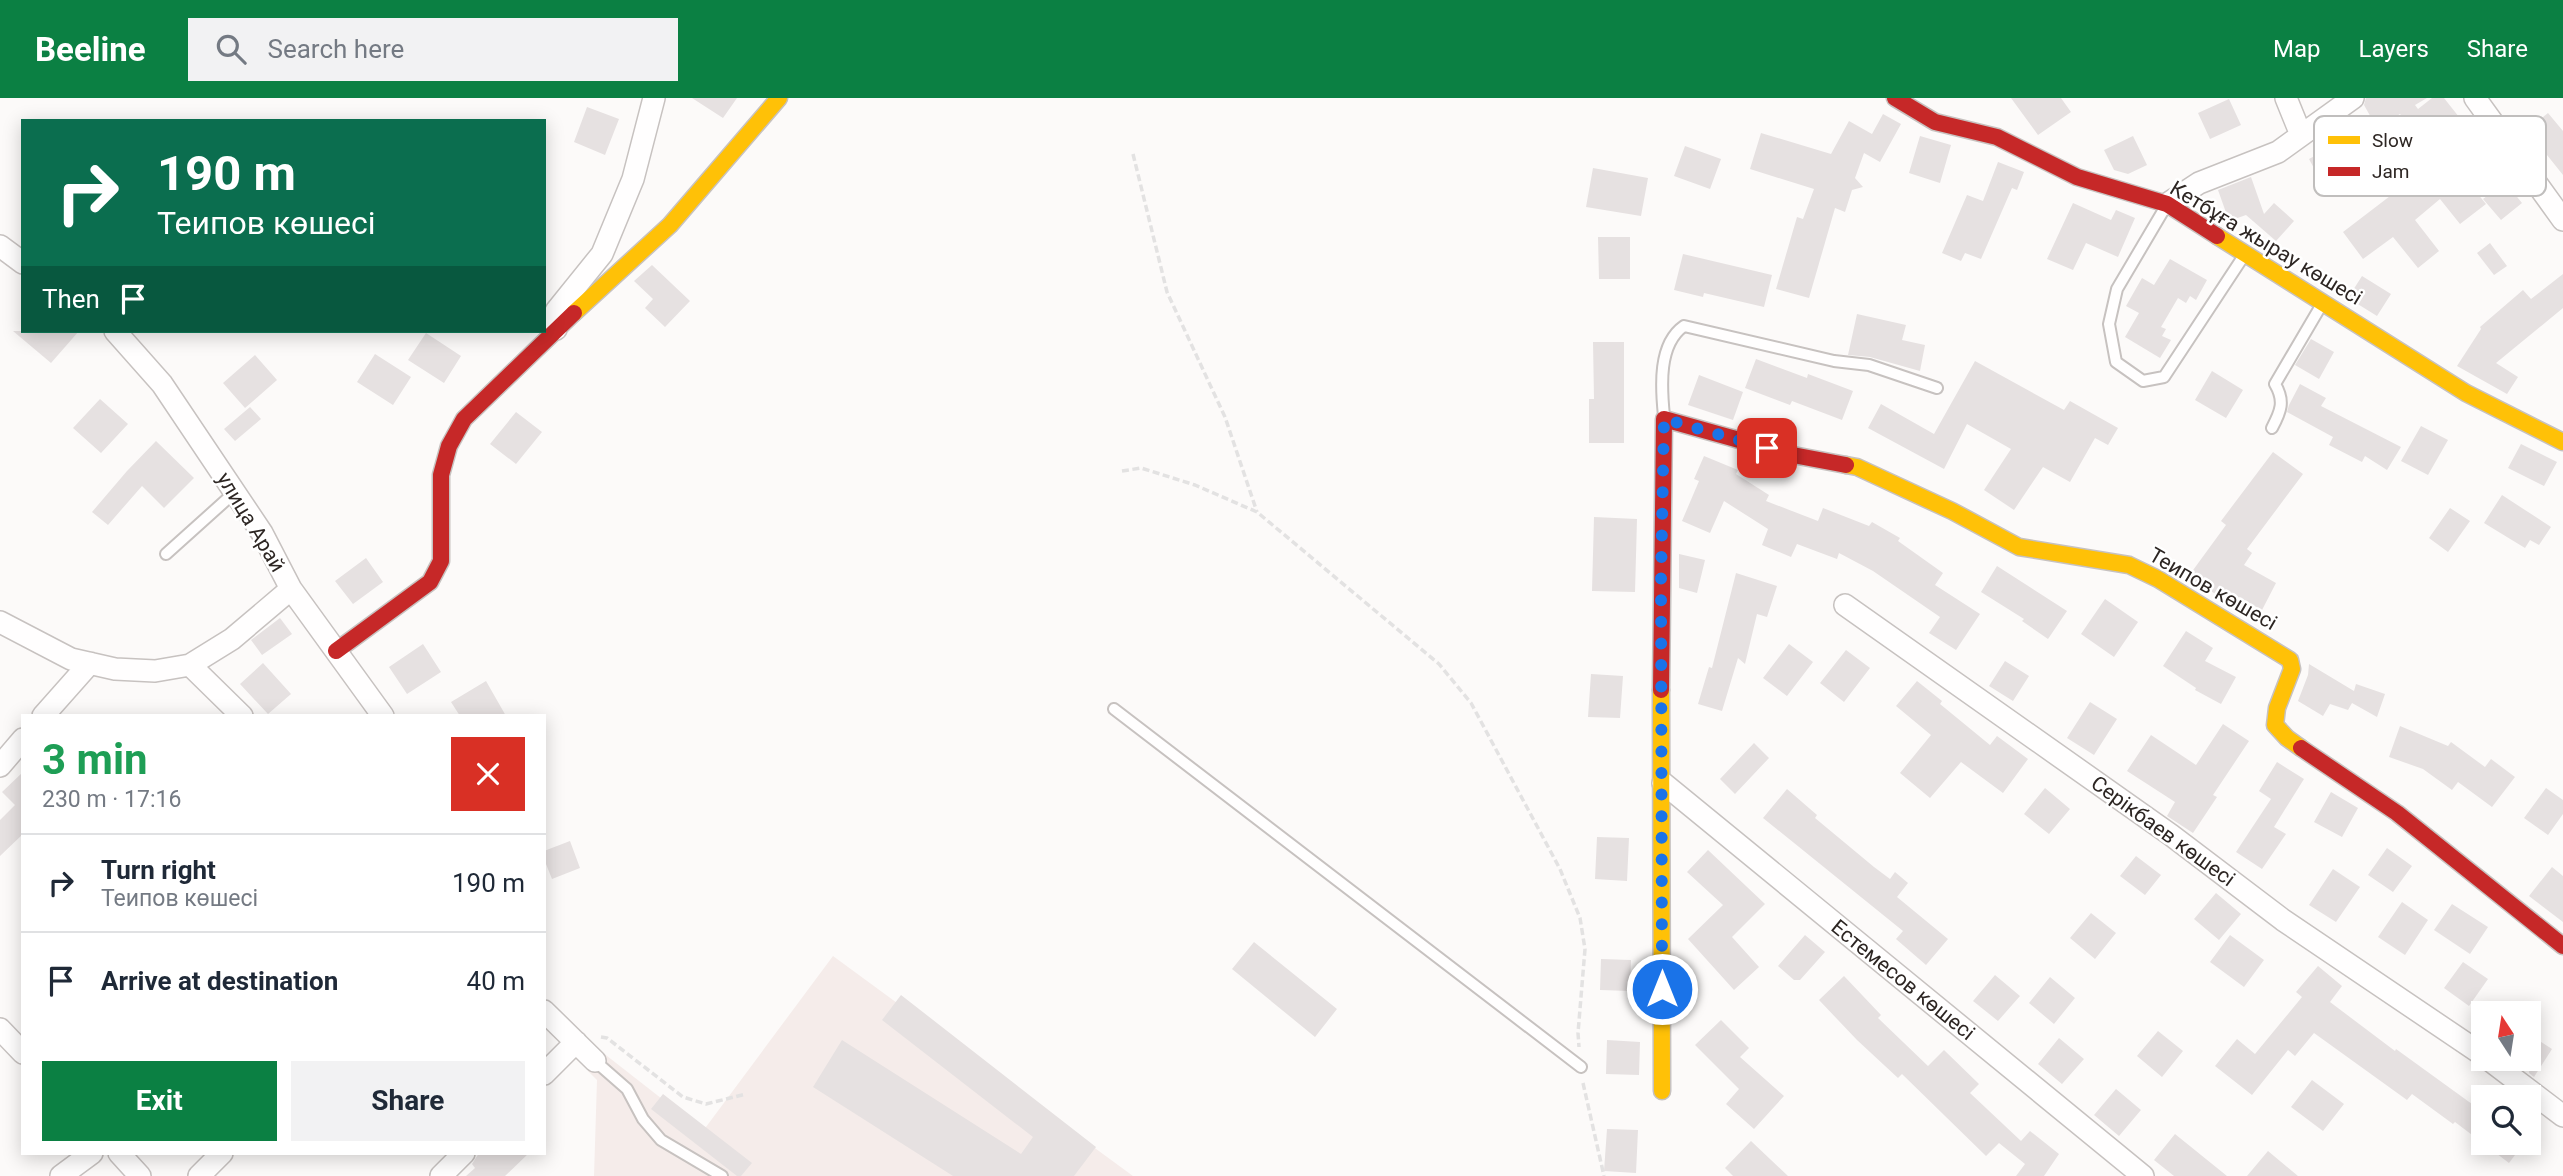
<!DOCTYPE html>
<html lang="en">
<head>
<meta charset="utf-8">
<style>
  body { margin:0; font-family:Roboto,sans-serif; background:#f2f2f3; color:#1f2937; height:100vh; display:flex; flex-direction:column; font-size:26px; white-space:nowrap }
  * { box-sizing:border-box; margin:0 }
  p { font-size:23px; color:#747a83 }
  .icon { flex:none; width:38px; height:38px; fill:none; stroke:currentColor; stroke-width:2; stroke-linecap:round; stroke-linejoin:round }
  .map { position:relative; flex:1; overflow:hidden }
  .drawer { position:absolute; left:21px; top:616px; width:525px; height:441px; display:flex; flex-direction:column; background:#fff; border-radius:0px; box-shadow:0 4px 18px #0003 }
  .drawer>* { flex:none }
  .hud { position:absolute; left:21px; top:21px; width:525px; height:214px; border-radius:0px; box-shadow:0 4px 18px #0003; background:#0b6e4f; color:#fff; overflow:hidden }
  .needle { width:46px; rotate:348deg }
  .controls { position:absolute; left:2471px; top:903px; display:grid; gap:14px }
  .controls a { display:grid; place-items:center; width:70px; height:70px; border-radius:0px; background:#fff; box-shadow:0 4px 18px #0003; font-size:35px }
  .pin { position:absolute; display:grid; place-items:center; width:60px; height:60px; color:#fff; margin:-30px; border-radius:14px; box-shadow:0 4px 10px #0006 }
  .me { position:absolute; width:77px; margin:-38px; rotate:0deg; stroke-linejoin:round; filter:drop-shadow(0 0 5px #0008) }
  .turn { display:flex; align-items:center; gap:24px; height:147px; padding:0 21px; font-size:32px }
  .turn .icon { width:91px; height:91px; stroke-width:2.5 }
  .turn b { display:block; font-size:49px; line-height:60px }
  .then { display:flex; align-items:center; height:66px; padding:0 21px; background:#0003; gap:14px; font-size:26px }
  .round { display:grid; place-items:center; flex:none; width:74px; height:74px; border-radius:0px; background:#f2f2f3 }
  .headline { display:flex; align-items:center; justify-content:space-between; height:119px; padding:0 21px }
  h1 { font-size:42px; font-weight:700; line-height:52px; color:#1e9e55 }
  .button { display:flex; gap:14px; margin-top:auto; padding:14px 21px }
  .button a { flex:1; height:80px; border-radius:0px; background:#0b8043; color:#fff; font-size:28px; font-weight:700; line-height:80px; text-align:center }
  .button a+a { background:#f2f2f3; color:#1f2937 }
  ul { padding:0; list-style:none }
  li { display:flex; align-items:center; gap:21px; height:98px; padding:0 21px; border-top:2px solid #e0e1e3 }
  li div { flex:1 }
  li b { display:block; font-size:26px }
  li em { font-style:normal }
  header { display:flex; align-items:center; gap:42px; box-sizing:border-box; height:98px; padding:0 35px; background:#0b8043; color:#fff }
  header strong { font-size:33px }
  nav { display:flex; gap:38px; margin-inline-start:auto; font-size:24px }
  .search { width:490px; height:63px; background:#f2f2f3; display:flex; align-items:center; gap:18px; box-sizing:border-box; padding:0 24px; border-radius:0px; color:#747a83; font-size:26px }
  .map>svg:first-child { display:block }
  .built { fill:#f5ecea }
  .building { fill:#e6e1e1 }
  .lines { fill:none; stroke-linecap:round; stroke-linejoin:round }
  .lane-casing { stroke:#c7c2c0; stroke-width:14 }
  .street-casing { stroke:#c7c2c0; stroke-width:24 }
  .slow-casing { stroke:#c7c2c0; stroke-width:19 }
  .jam-casing { stroke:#c7c2c0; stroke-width:19 }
  .path { stroke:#e3e2e2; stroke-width:3.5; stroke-dasharray:7 3.5; stroke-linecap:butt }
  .lane { stroke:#fffefe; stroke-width:10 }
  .street { stroke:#fffefe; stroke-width:21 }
  .slow { stroke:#ffc107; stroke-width:16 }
  .jam { stroke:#c62828; stroke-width:16 }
  .route { stroke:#1a73e8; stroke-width:12; stroke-dasharray:0 21.6 }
  .labels { text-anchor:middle; stroke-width:5; stroke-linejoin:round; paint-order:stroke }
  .street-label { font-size:21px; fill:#2d2623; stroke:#fff }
  .key { fill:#fff; stroke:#c0bebd; stroke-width:2 }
  .key-label { font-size:19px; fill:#2d2623 }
</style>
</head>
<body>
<header>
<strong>Beeline</strong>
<div class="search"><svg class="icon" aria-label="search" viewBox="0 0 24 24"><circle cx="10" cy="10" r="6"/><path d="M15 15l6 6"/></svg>Search here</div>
<nav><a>Map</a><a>Layers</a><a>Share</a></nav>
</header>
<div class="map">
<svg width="2563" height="1078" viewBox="0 0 2563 1078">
  <rect width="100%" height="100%" fill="#fcfaf9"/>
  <path class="built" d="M 833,858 L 1133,1078 L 594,1078 L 597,982 L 588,973 L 602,954 L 703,1033 Z"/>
  <path class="building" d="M 692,0 L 737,0 L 723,20 Z
    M 2011,0 L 2061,0 L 2071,14 L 2038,37 Z
    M 2366,0 L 2427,0 L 2415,7 L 2418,11 L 2432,0 L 2444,0 L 2459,19 L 2425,47 L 2400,16 L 2377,30 L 2364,7 Z
    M 2229,1 L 2241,27 L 2210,41 L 2198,15 Z
    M 587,9 L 619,21 L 605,57 L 574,44 Z
    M 2548,15 L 2563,33 L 2563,77 L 2527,32 Z
    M 1883,16 L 1901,26 L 1880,64 L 1864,55 L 1855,80 L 1863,89 L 1852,92 L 1845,114 L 1835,110 L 1809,200 L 1776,191 L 1797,119 L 1803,121 L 1814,91 L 1750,71 L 1761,35 L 1831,56 L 1849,23 L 1872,36 Z
    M 1920,38 L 1951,47 L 1940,85 L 1909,75 Z
    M 2133,38 L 2147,67 L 2128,76 L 2114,72 L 2104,52 Z
    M 1685,48 L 1721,61 L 1710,91 L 1674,78 Z
    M 2333,48 L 2346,72 L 2322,85 L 2309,61 Z
    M 2445,56 L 2486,106 L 2460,126 L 2440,101 L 2415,122 L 2439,153 L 2418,170 L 2393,139 L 2363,161 L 2343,134 Z
    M 1998,64 L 2024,74 L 2017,92 L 2012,90 L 1981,161 L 1965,155 L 1961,163 L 1942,155 L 1967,97 L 1983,103 Z
    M 1593,70 L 1648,80 L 1641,118 L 1586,109 Z
    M 2251,79 L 2264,116 L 2274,105 L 2294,123 L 2276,143 L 2246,117 L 2229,123 L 2218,92 Z
    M 2505,84 L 2522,105 L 2501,122 L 2483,101 Z
    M 2073,105 L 2111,122 L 2116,112 L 2135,120 L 2118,159 L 2086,145 L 2073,172 L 2047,161 Z
    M 1598,139 L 1630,139 L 1630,181 L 1599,181 Z
    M 2490,145 L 2507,168 L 2494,177 L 2477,155 Z
    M 1683,156 L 1772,177 L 1764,209 L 1704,195 L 1703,199 L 1674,192 Z
    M 2170,161 L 2207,182 L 2196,202 L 2190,198 L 2186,205 L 2178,200 L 2161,229 L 2166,231 L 2162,238 L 2171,242 L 2160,260 L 2125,239 L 2139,215 L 2126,208 L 2142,180 L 2154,187 Z
    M 652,167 L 690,203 L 665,229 L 645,210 L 653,201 L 634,183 Z
    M 2563,176 L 2563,210 L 2496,265 L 2518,279 L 2507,296 L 2457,268 L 2481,231 L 2480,229 L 2523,192 L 2531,201 Z
    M 2362,178 L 2391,196 L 2377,218 L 2348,200 Z
    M 1857,216 L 1906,227 L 1902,242 L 1925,247 L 1920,273 L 1870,259 L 1848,257 Z
    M 13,233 L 79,233 L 51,265 Z
    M 426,235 L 461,258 L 444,285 L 408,262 Z
    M 2311,241 L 2334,254 L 2319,281 L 2295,267 Z
    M 1593,244 L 1624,244 L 1624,345 L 1589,345 L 1589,301 L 1594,301 Z
    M 375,256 L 411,279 L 393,307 L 357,284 Z
    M 255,257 L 277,282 L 245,310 L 223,285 Z
    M 1756,261 L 1807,280 L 1808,276 L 1853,293 L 1842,322 L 1792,303 L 1790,307 L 1745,290 Z
    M 1975,263 L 2064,312 L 2070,303 L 2118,330 L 2108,347 L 2095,340 L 2070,384 L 2043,369 L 2014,412 L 1984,392 L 2011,351 L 1967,326 L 1944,371 L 1868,330 L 1881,306 L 1934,336 Z
    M 2212,273 L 2243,292 L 2226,320 L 2195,302 Z
    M 1699,277 L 1743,294 L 1733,322 L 1688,307 Z
    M 2300,286 L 2326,300 L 2321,308 L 2401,349 L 2387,372 L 2365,358 L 2362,364 L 2329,347 L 2333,339 L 2287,314 L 2289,307 Z
    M 100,301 L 128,326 L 101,355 L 73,330 Z
    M 250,309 L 261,321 L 235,343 L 224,331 Z
    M 516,314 L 542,334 L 516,366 L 490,346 Z
    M 2421,328 L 2448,342 L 2428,377 L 2401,363 Z
    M 156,343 L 194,380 L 164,410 L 142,388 L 108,427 L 92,414 L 127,373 Z
    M 2521,346 L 2557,364 L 2544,388 L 2508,370 Z
    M 2273,354 L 2303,376 L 2247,451 L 2252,455 L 2244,467 L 2276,485 L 2262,512 L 2227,493 L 2222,500 L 2188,479 L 2226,427 L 2221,423 Z
    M 1704,358 L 1738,372 L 1736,376 L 1769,397 L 1766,403 L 1818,423 L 1823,410 L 1869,428 L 1872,424 L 1900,440 L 1898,443 L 1943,475 L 1935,487 L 1980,516 L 1956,552 L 1929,535 L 1940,519 L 1873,473 L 1839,455 L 1837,461 L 1797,446 L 1791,459 L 1762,447 L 1768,431 L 1724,403 L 1710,435 L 1682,423 L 1699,383 L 1694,381 Z
    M 2502,397 L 2551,429 L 2539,447 L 2530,442 L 2525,450 L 2484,425 Z
    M 2450,410 L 2470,423 L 2448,454 L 2429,440 Z
    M 1594,419 L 1637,421 L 1635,494 L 1592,493 Z
    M 1679,456 L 1705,462 L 1697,495 L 1679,490 Z
    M 366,460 L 383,484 L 353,506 L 335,483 Z
    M 1997,468 L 2067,513 L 2048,541 L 2022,523 L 2024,521 L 1981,494 Z
    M 1736,475 L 1777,488 L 1767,519 L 1757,516 L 1745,566 L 1738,560 L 1722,613 L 1698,606 L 1709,569 L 1712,570 Z
    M 2105,501 L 2138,524 L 2114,559 L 2081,536 Z
    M 280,520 L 292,536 L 262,557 L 251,542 Z
    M 2186,533 L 2213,550 L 2205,563 L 2236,579 L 2221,606 L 2195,592 L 2196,590 L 2163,568 Z
    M 423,546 L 441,574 L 407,596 L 389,569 Z
    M 1789,546 L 1813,564 L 1787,598 L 1763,580 Z
    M 1846,552 L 1870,570 L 1844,604 L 1820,585 Z
    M 2005,563 L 2029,578 L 2013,603 L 1989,588 Z
    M 263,565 L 291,596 L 268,616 L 240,586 Z
    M 2309,566 L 2354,593 L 2356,586 L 2385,596 L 2377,619 L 2352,605 L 2348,612 L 2330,606 L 2323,618 L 2298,603 L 2308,577 Z
    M 1591,576 L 1623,578 L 1620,620 L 1588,619 Z
    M 486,583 L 506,618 L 460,618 L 451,604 Z
    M 1917,583 L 1942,603 L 1940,606 L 1990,647 L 1997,638 L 2028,661 L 2003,695 L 1961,664 L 1930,700 L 1900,675 L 1931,637 L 1896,608 Z
    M 2090,604 L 2117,621 L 2094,657 L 2067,640 Z
    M 2223,626 L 2249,643 L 2213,697 L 2217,699 L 2193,735 L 2167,718 L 2175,704 L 2127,673 L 2151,637 L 2196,667 Z
    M 2400,628 L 2448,648 L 2451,644 L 2485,669 L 2491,661 L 2515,679 L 2492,709 L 2458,684 L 2452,692 L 2423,671 L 2389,659 Z
    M 1754,645 L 1769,660 L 1735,696 L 1720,681 Z
    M 2277,664 L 2304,681 L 2274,729 L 2286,736 L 2262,771 L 2236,754 L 2271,701 L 2259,693 Z
    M 23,674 L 23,736 L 0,758 L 0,722 L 15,707 L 2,694 Z
    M 2045,690 L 2070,711 L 2049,736 L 2024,716 Z
    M 2546,690 L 2563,702 L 2563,716 L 2548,737 L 2524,720 Z
    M 1787,691 L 1817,717 L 1815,720 L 1874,769 L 1890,781 L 1895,774 L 1908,785 L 1897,799 L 1948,841 L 1926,867 L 1896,841 L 1903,833 L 1763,720 Z
    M 2331,694 L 2358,710 L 2342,739 L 2314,724 Z
    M 1597,739 L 1629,740 L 1627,783 L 1595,781 Z
    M 570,743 L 580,770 L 552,781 L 544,761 L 544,753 Z
    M 2387,750 L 2412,768 L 2393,794 L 2368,777 Z
    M 1708,752 L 1765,806 L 1732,839 L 1759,869 L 1734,892 L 1688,841 L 1723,807 L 1687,774 Z
    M 2136,758 L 2161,777 L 2145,797 L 2120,778 Z
    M 2552,769 L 2563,778 L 2563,824 L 2529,798 Z
    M 2333,771 L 2360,789 L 2336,824 L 2309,807 Z
    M 2216,795 L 2241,816 L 2219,842 L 2194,821 Z
    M 2402,804 L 2428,822 L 2405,857 L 2378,839 Z
    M 2452,806 L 2488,829 L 2470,856 L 2434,832 Z
    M 2091,815 L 2116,835 L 2095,861 L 2070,840 Z
    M 1805,837 L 1825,854 L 1800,882 L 1794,882 L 1778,868 Z
    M 2230,837 L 2264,862 L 2244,889 L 2210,864 Z
    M 1254,844 L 1337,911 L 1315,939 L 1232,871 Z
    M 1601,861 L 1631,862 L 1630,893 L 1600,892 Z
    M 2463,864 L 2488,881 L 2469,908 L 2444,890 Z
    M 2318,868 L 2342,888 L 2330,904 L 2395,953 L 2396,951 L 2483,1014 L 2483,1045 L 2524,1045 L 2509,1065 L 2455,1024 L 2453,1026 L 2412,996 L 2407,1002 L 2314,935 L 2295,958 L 2288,952 L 2252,997 L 2215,968 L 2237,941 L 2255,956 L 2302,899 L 2296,894 Z
    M 1995,877 L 2020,898 L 1998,923 L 1973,903 Z
    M 1844,878 L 1881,917 L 1878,920 L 1928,968 L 1944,952 L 1979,986 L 1970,995 L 2021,1043 L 2030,1033 L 2059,1056 L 2044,1078 L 2016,1078 L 2025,1066 L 1999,1045 L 1986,1058 L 1902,976 L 1898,980 L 1857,942 L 1819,902 Z
    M 2050,879 L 2075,900 L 2054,926 L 2029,905 Z
    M 901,897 L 1096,1049 L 1074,1078 L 953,1078 L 813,989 L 842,942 L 1021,1056 L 1033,1039 L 882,922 Z
    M 1721,922 L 1749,950 L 1740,959 L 1784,998 L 1754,1031 L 1726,1006 L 1739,991 L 1695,947 Z
    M 2158,933 L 2183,953 L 2162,979 L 2137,958 Z
    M 2529,936 L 2552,951 L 2534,979 L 2529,975 Z
    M 2059,940 L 2084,961 L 2062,986 L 2038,966 Z
    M 1607,942 L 1640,944 L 1639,977 L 1606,976 Z
    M 2312,982 L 2344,1006 L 2323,1033 L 2291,1009 Z
    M 2116,991 L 2141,1012 L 2119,1038 L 2094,1017 Z
    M 663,996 L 752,1065 L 741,1078 L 737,1078 L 651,1011 Z
    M 1607,1031 L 1638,1032 L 1636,1075 L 1604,1073 Z
    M 2175,1036 L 2227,1078 L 2174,1078 L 2154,1062 Z
    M 1751,1043 L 1788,1078 L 1733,1078 L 1725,1070 Z
    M 2268,1053 L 2298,1078 L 2247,1078 Z
    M 479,1055 L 529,1055 L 505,1078 L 466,1078 L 475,1070 L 472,1066 Z"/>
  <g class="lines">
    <g class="lane-casing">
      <path id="lane" d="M 2166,108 L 2117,191 L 2109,226 L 2116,264 L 2143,283 L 2164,279 L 2245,156
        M 1664,318 C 1661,289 1658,246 1684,228 L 1834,263 L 1869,267 L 1937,290
        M 2272,330 C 2281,313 2285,303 2275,286 L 2322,206
        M 166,456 L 235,394
        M 1114,611 L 1581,969
        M 595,963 L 627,991 L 643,1021 L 661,1042 L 722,1078"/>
    </g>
    <g class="street-casing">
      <path id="street" d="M 2286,0 L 2301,37
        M 2475,0 L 2563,122
        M 2167,106 L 2199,85 L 2278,54 L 2353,0
        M 0,148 L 23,165
        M 556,231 L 556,213 L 602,156 L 633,81 L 654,0
        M 115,233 L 162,286 L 262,435 L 291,491 L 383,618
        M 1845,507 L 2171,737 L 2283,822 L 2483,957
        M 0,524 L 71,561 L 115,571 L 155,573 L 190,567 L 232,541 L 291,491
        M 190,567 L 242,618
        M 43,618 L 90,565
        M 0,668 L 23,641
        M 1663,685 L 2143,1078
        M 544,913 L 595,963
        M 0,931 L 23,955
        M 2488,961 L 2563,1018
        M 544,976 L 576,944
        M 119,1055 L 140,1078
        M 61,1078 L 92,1055
        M 199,1078 L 222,1055
        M 441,1078 L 464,1055"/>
    </g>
    <g class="slow-casing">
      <path id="slow" d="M 2217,138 L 2466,295 L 2563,344
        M 574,215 L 670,127 L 779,0
        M 1846,367 L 1857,369 L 1952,413 L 2019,449 L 2129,467 L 2158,481 L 2290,562 L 2292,571 L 2277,610 L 2275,627 L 2287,640 L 2301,650
        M 1661,592 L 1662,993"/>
    </g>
    <g class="jam-casing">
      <path id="jam" d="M 1895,0 L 1935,24 L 1997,39 L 2077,79 L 2167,106 L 2217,138
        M 336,553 L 430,484 L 441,463 L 441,377 L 449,348 L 464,321 L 574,215
        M 1661,592 L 1664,321 L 1793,357 L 1846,367
        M 2301,650 L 2397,715 L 2563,848"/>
    </g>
    <path class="path" d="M 1133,56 L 1167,194 L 1225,319 L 1257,414
      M 1122,373 L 1141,370 L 1195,387 L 1257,414 L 1439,566 L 1471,605 L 1560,771 L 1580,820 L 1585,851 L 1578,935 L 1579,949
      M 601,939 L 607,940 L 683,999 L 706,1006 L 746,996
      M 1583,985 L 1604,1078"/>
    <use href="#lane" class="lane"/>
    <use href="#street" class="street"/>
    <use href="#slow" class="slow"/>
    <use href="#jam" class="jam"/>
  </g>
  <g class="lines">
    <path class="route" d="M 1662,891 L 1661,482 L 1664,321 L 1767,350"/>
  </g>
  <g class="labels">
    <g class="street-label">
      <text transform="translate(2266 145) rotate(31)" y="7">Кетбұға жырау көшесі</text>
      <text transform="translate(251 424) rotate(59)" y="7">улица Арай</text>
      <text transform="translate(2213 491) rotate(30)" y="7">Теипов көшесі</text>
      <text transform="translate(2163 733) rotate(36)" y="7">Серікбаев көшесі</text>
      <text transform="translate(1903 882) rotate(39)" y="7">Естемесов көшесі</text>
    </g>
  </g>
  <rect x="2314" y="18" width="232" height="80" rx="10" class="key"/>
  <rect x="2328" y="38" width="32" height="8" fill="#ffc107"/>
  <rect x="2328" y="69" width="32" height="9" fill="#c62828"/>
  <g class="key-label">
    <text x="2372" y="49">Slow</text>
    <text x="2372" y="80">Jam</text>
  </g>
</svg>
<div class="controls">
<a><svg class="needle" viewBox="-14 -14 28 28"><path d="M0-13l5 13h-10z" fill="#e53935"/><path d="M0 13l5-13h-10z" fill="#747a83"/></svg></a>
<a><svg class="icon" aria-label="search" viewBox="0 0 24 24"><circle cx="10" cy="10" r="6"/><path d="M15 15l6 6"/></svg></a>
</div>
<div class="pin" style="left:1767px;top:350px;background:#d93025"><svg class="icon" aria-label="arrive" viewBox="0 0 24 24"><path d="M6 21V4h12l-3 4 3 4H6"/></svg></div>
<svg class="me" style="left:1662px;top:891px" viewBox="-20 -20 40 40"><circle r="17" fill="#1a73e8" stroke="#fff" stroke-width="3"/><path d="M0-11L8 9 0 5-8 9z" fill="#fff"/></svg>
<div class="hud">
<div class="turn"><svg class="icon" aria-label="right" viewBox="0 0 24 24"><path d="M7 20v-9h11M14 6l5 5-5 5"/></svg><div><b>190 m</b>Теипов көшесі</div></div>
<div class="then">Then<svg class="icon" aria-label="arrive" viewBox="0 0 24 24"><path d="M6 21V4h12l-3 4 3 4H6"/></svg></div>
</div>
<section class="drawer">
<div class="headline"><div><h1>3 min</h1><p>230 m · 17:16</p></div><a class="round" style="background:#d93025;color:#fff"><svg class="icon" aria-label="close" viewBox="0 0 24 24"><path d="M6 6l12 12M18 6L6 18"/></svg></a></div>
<ul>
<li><svg class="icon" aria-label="right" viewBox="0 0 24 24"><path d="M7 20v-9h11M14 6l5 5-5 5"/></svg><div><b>Turn right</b><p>Теипов көшесі</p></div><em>190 m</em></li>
<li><svg class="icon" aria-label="arrive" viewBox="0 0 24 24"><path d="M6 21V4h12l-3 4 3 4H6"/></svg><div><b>Arrive at destination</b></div><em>40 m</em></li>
</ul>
<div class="button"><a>Exit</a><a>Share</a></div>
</section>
</div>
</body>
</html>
